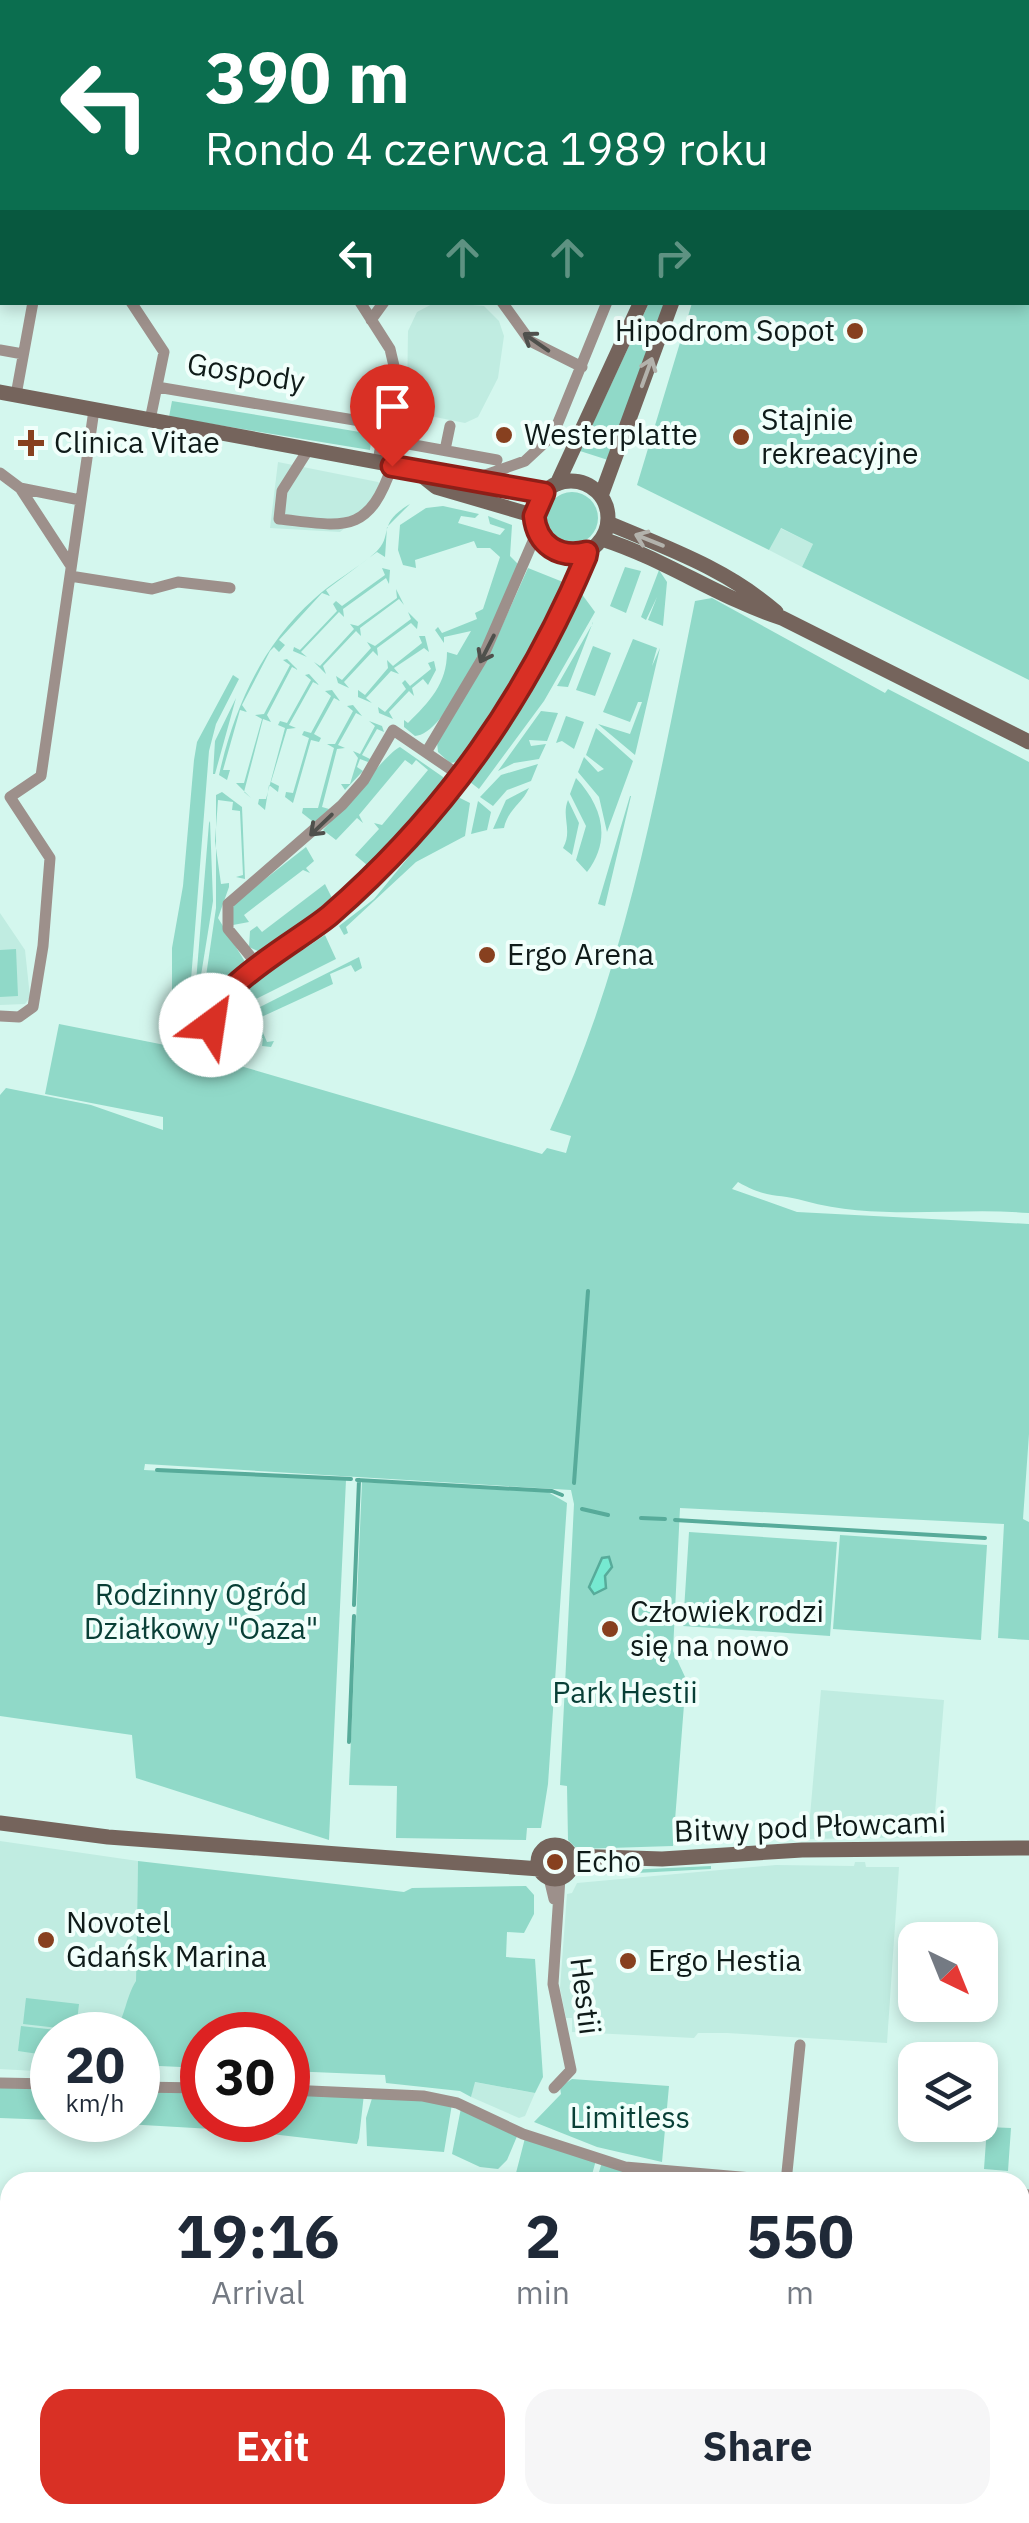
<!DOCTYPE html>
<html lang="en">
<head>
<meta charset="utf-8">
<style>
  body { margin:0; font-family:"IBM Plex Sans",sans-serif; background:#f6f6f7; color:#1f2937; height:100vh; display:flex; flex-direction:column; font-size:38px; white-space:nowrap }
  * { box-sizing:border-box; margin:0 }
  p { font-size:32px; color:#747a83 }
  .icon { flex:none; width:55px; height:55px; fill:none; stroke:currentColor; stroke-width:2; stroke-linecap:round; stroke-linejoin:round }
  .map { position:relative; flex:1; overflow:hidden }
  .panel { position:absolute; left:0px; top:2172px; width:1030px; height:352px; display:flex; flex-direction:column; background:#fff; border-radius:30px 30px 0 0; box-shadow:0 5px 15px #0003 }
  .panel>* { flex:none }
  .hud { position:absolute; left:0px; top:0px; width:1030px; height:305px; box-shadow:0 5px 15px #0003; background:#0b6e4f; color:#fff; overflow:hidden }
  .needle { width:65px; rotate:137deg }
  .controls { position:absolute; left:898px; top:1922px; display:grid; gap:20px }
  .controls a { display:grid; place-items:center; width:100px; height:100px; border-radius:20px; background:#fff; box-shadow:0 5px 15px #0003; font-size:50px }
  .speed { position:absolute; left:30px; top:2012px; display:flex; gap:20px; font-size:50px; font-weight:700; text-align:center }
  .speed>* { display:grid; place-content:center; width:130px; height:130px; border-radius:50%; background:#fff; box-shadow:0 5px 15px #0003; line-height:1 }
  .speed small { font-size:25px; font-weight:400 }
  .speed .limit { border:15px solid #d22; background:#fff; color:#111 }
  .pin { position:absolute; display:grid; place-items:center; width:85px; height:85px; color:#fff; margin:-102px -42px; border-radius:50% 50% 50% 0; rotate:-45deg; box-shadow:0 0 10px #0007 }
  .pin .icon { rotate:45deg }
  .me { position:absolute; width:110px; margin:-55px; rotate:31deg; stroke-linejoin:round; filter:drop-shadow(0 0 8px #0008) }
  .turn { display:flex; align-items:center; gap:35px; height:210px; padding:0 40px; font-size:45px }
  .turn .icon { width:130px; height:130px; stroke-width:2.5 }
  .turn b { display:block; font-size:70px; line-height:85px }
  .lanes { display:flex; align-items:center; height:95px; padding:0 40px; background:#0003; justify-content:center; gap:50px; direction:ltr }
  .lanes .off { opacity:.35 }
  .eta { display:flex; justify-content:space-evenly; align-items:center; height:170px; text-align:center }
  .eta b { font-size:60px; font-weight:800; line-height:70px }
  .action { display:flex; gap:20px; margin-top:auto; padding:20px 40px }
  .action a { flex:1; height:115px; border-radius:30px; background:#d93025; color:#fff; font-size:40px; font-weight:800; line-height:115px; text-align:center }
  .action a+a { background:#f6f6f7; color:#1f2937 }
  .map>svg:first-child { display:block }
  .built { fill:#c0ece1 }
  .green { fill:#90d9c8 }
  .water { fill:#76e9d1; stroke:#57ab9a; stroke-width:2.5 }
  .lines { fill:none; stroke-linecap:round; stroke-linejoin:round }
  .stream { stroke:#57ab9a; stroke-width:4 }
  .street { stroke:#9d908b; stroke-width:11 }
  .secondary { stroke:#75645c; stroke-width:15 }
  .oneway { stroke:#4f504c }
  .oneway2 { stroke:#b3b2ac }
  .route-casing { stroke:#8d1f18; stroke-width:25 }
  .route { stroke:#d93025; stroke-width:18 }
  .poi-dot { fill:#87401f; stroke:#f1fffb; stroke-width:4 }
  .labels { text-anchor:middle; stroke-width:8; stroke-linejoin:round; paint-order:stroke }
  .poi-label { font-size:30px; fill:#0f1b19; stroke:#f1fffb; text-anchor:start }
  .street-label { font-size:30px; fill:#0f1b19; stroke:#f1fffb }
  .park-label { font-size:30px; fill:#083f36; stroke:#f1fffb }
</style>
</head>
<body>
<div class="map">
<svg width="1029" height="2523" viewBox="0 0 1029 2523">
  <rect width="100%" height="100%" fill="#d4f7ee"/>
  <path class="built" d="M 436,302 L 484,306 L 499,321 L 504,336 L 498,378 L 478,417 L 465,423 L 425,415 L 407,395 L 408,331 L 417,312 Z
    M 278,462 L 378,482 L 380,484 L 372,505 L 340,532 L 270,528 Z
    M 780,528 L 813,544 L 802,567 L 769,550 Z
    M 0,913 L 25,950 L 30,997 L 25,1004 L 0,1005 Z
    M 821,1690 L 944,1700 L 934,1825 L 922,1837 L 808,1839 Z
    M 0,1841 L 138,1861 L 135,2035 L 52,2035 L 52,2072 L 0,2069 Z
    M 855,1862 L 865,1862 L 866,1867 L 899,1867 L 887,2043 L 727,2033 L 698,2033 L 694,2038 L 572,2032 L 572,2018 L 566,2018 L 560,1988 L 567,1894 L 572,1893 L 577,1883 L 776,1865 L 854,1866 Z
    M 474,2082 L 535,2093 L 525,2116 L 519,2118 L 471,2097 Z"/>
  <path class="green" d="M 843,0 L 1029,0 L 1029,680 L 802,567 L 813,544 L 781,528 L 769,550 L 637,485 L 692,303 L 1028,302 L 1028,2 Z
    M 649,303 L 665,303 L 608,460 L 580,451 Z
    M 172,401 L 372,434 L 370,450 L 169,417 Z
    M546 518a26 26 0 1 1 52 0a26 26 0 1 1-52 0Z
    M 410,504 L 387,527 L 385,557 L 377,552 L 326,590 L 330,596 L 322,593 L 279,640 L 285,645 L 279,652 L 274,647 L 270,651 L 242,705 L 247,712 L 240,710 L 223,770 L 230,770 L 227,780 L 219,775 C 234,708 262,645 314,599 C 333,581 357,569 376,552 C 394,535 376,524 410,504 Z
    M 443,506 L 479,514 L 475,518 L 461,516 L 458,523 L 500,535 L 505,529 L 490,524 L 488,516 L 512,525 L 510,556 L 519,565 C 504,599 451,735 415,736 L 404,727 L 404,720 L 408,723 C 429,702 447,684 447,652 L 457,655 L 471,631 L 444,637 L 444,643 L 435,630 L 438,627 L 442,633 L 477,619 L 475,613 L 483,609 L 500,557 L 490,548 L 477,548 L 474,541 L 415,560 L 416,568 L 403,565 L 398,550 L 400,525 L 426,508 Z
    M 625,567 L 641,571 L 626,613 L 610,606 Z
    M 382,568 L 390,570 L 389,584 L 386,578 L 343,609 L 344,617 L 339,612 L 301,652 L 307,657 L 293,651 L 294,647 L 300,650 L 337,611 L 333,604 L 336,601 L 342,606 L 385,575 Z
    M 528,568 L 568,584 L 520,682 L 466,761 L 450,763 L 438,752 L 437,742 L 488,657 Z
    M 659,570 L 667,582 L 663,626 L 648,620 L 657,597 L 646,620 L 641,617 Z
    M 396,589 L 404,605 L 399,599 L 360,628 L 361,636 L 356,631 L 323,666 L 326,674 L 314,662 L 320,666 L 354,629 L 350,624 L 358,626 L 397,598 Z
    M 581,593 L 595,612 L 544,701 L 479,789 L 470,782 L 532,690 Z
    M 712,598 L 885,693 L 888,689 L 1029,762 L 1029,1213 C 955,1207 878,1221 805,1201 C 777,1193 767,1199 738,1182 L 732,1189 L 797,1212 L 1029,1224 L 1029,1434 L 1023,1519 L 1029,1522 L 1029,1640 L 998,1638 L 1004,1524 L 680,1508 L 673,1651 L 686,1679 L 673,1846 L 577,1849 L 568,1840 L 567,1786 L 560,1785 L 574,1504 L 571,1490 L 145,1464 L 144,1470 L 346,1480 L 329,1840 L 136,1778 L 132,1735 L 0,1716 L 0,1095 L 6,1088 L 91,1105 L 163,1130 L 163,1117 L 45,1094 L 59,1024 L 170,1046 L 171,1038 L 237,1065 L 542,1154 L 547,1148 L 566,1153 L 571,1136 L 550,1130 C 628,962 659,780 695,601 Z
    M 408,612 L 418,622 L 417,629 L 411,623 L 377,648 L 378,656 L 373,651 L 344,682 L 349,688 L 338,683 L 336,676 L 342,680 L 371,648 L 367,642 L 375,646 L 411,619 Z
    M 593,622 L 568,687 L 557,686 L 593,623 Z
    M 419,636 L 425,636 L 429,652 L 424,648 L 394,668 L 399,674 L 391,671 L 366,698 L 372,703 L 358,697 L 358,690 L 365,695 L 388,668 L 387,660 L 393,666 L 422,643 Z
    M 633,639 L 657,648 L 652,666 L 660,648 L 635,755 L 598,724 L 630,734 L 642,702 L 638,702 L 630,722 L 603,712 Z
    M 593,646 L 611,653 L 595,696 L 576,690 Z
    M 287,659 L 298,670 L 292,667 L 267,715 L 271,722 L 263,719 L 244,792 L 251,798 L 236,783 L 244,783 L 262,719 L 255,715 L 264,714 L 290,665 L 283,660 Z
    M 434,661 L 436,670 L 428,685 L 423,679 L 412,688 L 414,696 L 409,691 L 389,712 L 393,719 L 379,713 L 378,707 L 385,712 L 406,689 L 402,683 L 405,680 L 410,686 L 431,669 L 428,663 Z
    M 309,674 L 319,685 L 313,682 L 289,725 L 296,728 L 287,729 L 271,782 L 279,786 L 278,792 L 269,785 L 265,810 L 258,804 L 259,799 L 266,799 L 285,728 L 278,725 L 280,721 L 287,723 L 311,680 L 305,675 Z
    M 233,675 L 239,679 L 216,724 L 209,751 L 187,1031 L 184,1031 L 172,1020 L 172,948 L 183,886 L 194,760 L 197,742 Z
    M 332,690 L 340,701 L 334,698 L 314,734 L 321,738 L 319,742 L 311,740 L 293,803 L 285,797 L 286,792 L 293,793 L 309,738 L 302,735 L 304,731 L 311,733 L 331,696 L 325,691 Z
    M 236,698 L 215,774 L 213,774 L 215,741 Z
    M 353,705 L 362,716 L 356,713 L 338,745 L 345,748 L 337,749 L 322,807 L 329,809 L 316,824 L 302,813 L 303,808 L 318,808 L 334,748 L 327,744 L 335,744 L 353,711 L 347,706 Z
    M 541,711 L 558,713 L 547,741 L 529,740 L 531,746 L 546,744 L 539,759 L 514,763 L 498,771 Z
    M 566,716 L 584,722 L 574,749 L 562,741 L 556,743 Z
    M 369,721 L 382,726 L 384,732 L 377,729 L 362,755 L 370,759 L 368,762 L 360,759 L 357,767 L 363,771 L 345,790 L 341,784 L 350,784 L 358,758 L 353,751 L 360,754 L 375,726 Z
    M 596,728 L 633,761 L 607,832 L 599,797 L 578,772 L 584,757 L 598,772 L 604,769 L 586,755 Z
    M 400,747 L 443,777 L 445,784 L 389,843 L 395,849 L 386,846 L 367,865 L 355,855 L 379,829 L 374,823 L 382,825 L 428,770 L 416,760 L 412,765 L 405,760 L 359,815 L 363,823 L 357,818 L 336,840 L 323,830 C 340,813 388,751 400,747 Z
    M 538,764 L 531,781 L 507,790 L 493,806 L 480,797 L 501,775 Z
    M 576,778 C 602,806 612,839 587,872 L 576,860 L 586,826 L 570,794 Z
    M 529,788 C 522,804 508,809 504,828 L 493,829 L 506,800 Z
    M 222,792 L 242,807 L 245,879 L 236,877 L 243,875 L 240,811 L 232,810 L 233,802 L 218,800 L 215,841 L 221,884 L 229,883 L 229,887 L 218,918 L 247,965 L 217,993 L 198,1031 L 216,908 L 216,795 Z
    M 630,796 L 631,796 L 605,906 L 598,904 Z
    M 458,797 L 470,803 L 465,836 L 416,862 L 346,927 L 348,933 L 344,935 L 339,926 L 374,899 Z
    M 568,800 L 579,823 L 572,855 L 563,848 C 573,830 561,817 568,800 Z
    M 478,801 L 491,812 L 487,830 L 471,834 Z
    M 210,821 L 213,901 L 192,1031 L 209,823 Z
    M 306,847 L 314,861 L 306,868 L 310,873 L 303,870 L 244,915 L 249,922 L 233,925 L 231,911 L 236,902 Z
    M 325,884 L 332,898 L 275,942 L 279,948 L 266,955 L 249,947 L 250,931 L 257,926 L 262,932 Z
    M 325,935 L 336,959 L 240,1007 L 234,1005 L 241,991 Z
    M 16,949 L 18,996 L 0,997 L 0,950 Z
    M 359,957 L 362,968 L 355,972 L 351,965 L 330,974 L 333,984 L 257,1019 L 267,1042 L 274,1041 L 271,1047 L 262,1046 L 263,1038 L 234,1028 L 231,1034 L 225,1030 L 226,1024 Z
    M 362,1482 L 548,1492 L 567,1503 L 548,1784 L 541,1828 L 527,1828 L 526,1840 L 396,1838 L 397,1786 L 349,1785 Z
    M 689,1532 L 837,1542 L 830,1636 L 683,1626 Z
    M 840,1535 L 987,1545 L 981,1640 L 833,1629 Z
    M 138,1861 L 404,1892 L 412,1888 L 526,1886 L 534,1895 L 534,1914 L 524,1933 L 507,1932 L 506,1957 L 535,1959 L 543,2077 L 535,2093 L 475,2082 L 471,2097 L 460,2091 L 386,2083 L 385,2075 L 288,2071 L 288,2035 L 202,2035 L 202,2068 L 138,2065 L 138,2035 L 111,2035 C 125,2022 125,1998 136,1981 Z
    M 711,1866 L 711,1869 L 600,1875 L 604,1871 Z
    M 26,1998 L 79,2004 L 76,2030 L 23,2024 Z
    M 21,2026 L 74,2032 L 74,2035 L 52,2035 L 52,2056 L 18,2051 Z
    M 572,2079 L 669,2086 L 662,2162 L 597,2147 L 534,2122 L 561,2094 L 560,2087 Z
    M 0,2086 L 52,2088 L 52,2120 L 0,2118 Z
    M 138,2089 L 202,2091 L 202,2120 L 288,2120 L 288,2093 L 364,2094 L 359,2138 L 357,2144 L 246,2131 L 57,2120 L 138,2120 Z
    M 373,2095 L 452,2104 L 444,2152 L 367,2146 L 366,2118 Z
    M 461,2108 L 518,2134 L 507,2160 L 498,2169 L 480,2167 L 452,2154 Z
    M 987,2127 L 1011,2128 L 1008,2171 L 984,2169 Z
    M 525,2138 L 596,2160 L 590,2182 L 541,2182 L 516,2173 Z
    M 602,2162 L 643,2174 L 699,2178 L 698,2182 L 596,2182 Z
    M 1020,2197 L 1029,2198 L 1029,2246 L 1020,2245 Z"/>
  <path class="water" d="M 609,1557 L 612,1567 L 605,1576 L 606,1588 L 594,1594 L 589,1587 L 602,1558 Z
    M 0,2216 L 10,2216 L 10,2515 L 1020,2515 L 1020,2292 L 1029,2293 L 1029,2523 L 0,2523 Z"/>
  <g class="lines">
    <path class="stream" d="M 157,1470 L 351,1479
      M 357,1480 L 552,1491 L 562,1495
      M 574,1483 L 588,1291
      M 582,1509 L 608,1515
      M 641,1518 L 665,1519
      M 675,1520 L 985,1538
      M 354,1605 L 359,1480
      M 349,1742 L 354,1616"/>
    <path class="street" d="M 19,0 L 27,2
      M 529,0 L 531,2
      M 721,0 L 724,2
      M 9,2 L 10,0
      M 164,2 L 165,0
      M 0,32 L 2,24
      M 0,113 L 2,117
      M 131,302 L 164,352 L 150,420
      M 360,302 L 390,349 L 394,366 L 378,462
      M 502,302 L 530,341 L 582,367
      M 371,320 L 384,302
      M 0,350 L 23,354
      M 157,387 L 384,425
      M 16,395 L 33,302
      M 381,439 L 497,460
      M 308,450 L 282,491 L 279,519 C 344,526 368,536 392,466
      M 445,450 L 450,426
      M 0,473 L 20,488 L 71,566
      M 474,479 L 525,461 L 553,435 L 607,302
      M 20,488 L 80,500
      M 70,576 L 152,589 L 178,582 L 230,588
      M 427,751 L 482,659 L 537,532
      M 260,968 L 228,929 L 228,904 L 342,805 L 364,780 L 393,730 L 462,777
      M 0,1016 L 19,1017 L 33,1007 L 43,946 L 50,858 L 10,797 L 41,776 L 94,410
      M 224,1040 L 215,1037 L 211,1016 L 225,991 L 302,939 L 357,891 L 452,790 L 524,684 L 587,551
      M 549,1878 L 554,1899
      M 0,2083 L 52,2084
      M 138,2087 L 202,2088
      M 554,2088 L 571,2070 L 553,1984 L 560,1878
      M 288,2090 L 423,2096 L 457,2103 L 523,2134 L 625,2167 L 797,2182
      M 786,2182 L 800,2045
      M 1020,2194 L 1029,2195"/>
    <path class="secondary" d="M 792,2 L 793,0
      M 809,2 L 811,0
      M 0,392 L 545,493
      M 416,471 L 436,487 L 535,516
      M534 518a37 37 0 1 1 74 0a37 37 0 1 1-74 0Z
      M 557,484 L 641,302
      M 601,496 L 672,302
      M 608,523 C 667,548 727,569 776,612
      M 602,539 C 665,559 719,598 782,618 L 1029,742
      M 0,1823 L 108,1837 L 540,1869
      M538 1862a17 17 0 1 1 34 0a17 17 0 1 1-34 0Z
      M 570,1856 L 662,1859 L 802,1850 L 1029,1848"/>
  </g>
  <defs><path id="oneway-shaft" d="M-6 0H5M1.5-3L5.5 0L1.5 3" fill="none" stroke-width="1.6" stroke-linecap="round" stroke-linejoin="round" transform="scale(2.5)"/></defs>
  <g class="oneway">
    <use href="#oneway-shaft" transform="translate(536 342) rotate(-145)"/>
    <use href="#oneway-shaft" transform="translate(487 649) rotate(117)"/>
    <use href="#oneway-shaft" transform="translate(321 825) rotate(136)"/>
  </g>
  <g class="oneway2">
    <use href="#oneway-shaft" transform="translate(647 372) rotate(-70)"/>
    <use href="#oneway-shaft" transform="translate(649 540) rotate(-158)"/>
  </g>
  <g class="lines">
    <g class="route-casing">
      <path id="route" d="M 211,1025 C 212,986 299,941 330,915 C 445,815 527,697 586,557 L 587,552 C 559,559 537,545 534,516 L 544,493 L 392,466"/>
    </g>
    <use href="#route" class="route"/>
  </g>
  <g class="poi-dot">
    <circle cx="855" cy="331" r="10"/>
    <circle cx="504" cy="435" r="10"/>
    <circle cx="741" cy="437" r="10"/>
    <path d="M26 428h10v10h10v10h-10v10h-10v-10h-10v-10h10z"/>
    <circle cx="487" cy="955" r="10"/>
    <circle cx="610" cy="1629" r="10"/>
    <circle cx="555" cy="1862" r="10"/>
    <circle cx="46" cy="1940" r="10"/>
    <circle cx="628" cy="1961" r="10"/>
  </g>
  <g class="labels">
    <g class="poi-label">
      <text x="835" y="341" text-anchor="end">Hipodrom Sopot</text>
      <text x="761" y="430">Stajnie<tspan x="761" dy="34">rekreacyjne</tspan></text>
      <text x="524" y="445">Westerplatte</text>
      <text x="54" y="453">Clinica Vitae</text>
      <text x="507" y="965">Ergo Arena</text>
      <text x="630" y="1622">Człowiek rodzi<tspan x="630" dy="34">się na nowo</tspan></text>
      <text x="575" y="1872">Echo</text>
      <text x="66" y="1933">Novotel<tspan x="66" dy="34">Gdańsk Marina</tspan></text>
      <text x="648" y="1971">Ergo Hestia</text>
    </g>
    <g class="street-label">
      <text transform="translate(246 373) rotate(9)" y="10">Gospody</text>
      <text transform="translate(810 1827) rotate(-2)" y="10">Bitwy pod Płowcami</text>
      <text transform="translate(585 1996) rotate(83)" y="10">Hestii</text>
    </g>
    <g class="park-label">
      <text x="201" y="1605">Rodzinny Ogród<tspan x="201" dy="34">Działkowy "Oaza"</tspan></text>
      <text x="625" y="1703">Park Hestii</text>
      <text x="630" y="2128">Limitless</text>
    </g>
  </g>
</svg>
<div class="controls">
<a><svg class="needle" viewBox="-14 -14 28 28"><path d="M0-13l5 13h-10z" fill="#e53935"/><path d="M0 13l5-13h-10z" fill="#747a83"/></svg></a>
<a><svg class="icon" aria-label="layers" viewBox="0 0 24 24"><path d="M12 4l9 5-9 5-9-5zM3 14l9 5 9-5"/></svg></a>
</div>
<div class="speed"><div>20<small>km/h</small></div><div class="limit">30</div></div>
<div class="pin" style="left:392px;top:466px;background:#d93025"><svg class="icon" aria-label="arrive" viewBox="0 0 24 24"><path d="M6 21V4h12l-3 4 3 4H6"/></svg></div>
<svg class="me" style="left:211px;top:1025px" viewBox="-20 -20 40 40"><circle r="19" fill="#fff"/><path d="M0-13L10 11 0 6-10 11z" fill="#d93025"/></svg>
<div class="hud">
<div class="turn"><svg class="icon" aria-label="left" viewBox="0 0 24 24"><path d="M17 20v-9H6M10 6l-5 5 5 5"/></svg><div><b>390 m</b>Rondo 4 czerwca 1989 roku</div></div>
<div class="lanes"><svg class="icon" aria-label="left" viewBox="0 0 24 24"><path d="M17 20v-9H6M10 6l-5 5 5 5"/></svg><svg class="icon off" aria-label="ahead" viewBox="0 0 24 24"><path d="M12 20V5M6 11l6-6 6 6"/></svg><svg class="icon off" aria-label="ahead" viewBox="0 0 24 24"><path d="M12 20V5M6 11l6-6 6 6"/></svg><svg class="icon off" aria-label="right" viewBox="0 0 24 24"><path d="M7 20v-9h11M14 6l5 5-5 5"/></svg></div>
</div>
<section class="panel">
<div class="eta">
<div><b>19:16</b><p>Arrival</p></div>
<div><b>2</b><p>min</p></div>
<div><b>550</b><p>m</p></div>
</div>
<div class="action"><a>Exit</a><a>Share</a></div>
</section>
</div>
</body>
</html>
